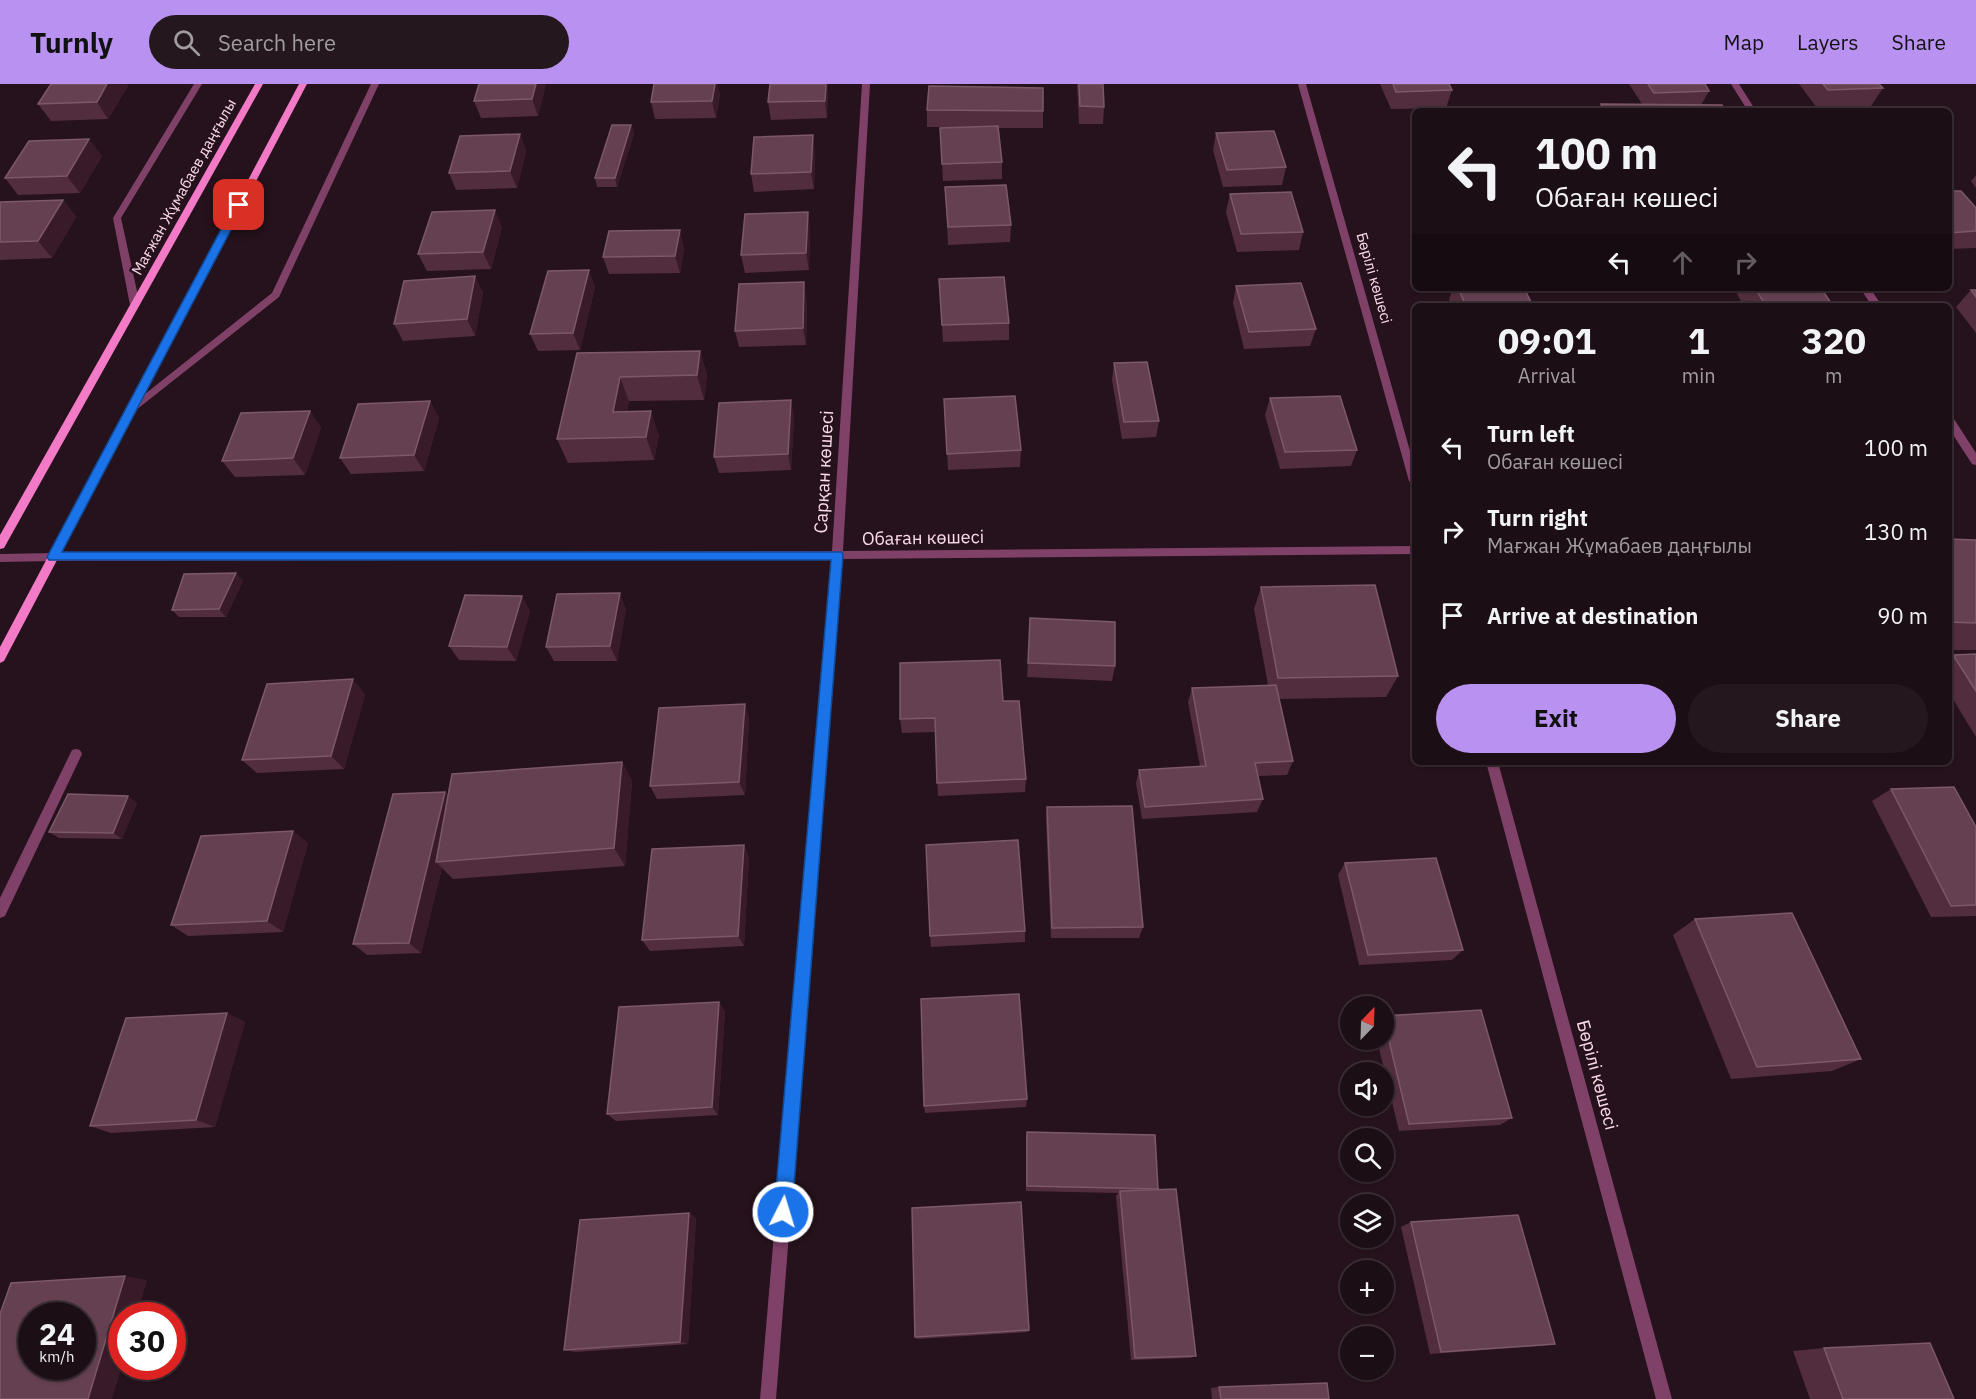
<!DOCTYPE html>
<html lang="en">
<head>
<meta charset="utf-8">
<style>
  body { margin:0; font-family:"IBM Plex Sans",sans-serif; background:#25171e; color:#f1f3f6; height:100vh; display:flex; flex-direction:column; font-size:22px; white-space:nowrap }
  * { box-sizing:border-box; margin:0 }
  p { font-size:20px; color:#a09ca0 }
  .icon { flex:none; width:33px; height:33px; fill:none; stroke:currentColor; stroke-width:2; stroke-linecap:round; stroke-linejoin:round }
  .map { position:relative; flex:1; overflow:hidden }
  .details { position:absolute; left:1412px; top:219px; width:540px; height:462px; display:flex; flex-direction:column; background:#1c0e15; border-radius:9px; box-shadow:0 2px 4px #0004,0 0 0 2px #3a2e34 }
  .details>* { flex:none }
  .hud { position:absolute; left:1412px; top:24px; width:540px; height:183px; border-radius:9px; box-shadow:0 2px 4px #0004,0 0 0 2px #3a2e34; background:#1c0e15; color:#f1f3f6; overflow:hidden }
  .needle { width:39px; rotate:23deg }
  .buttons { position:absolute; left:1340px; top:912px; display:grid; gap:12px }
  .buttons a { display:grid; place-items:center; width:54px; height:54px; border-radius:50%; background:#1c0e15; box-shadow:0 2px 4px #0004,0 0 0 2px #3a2e34; font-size:30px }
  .speed { position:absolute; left:18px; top:1218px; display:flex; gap:12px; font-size:30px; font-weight:700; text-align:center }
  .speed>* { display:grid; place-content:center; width:78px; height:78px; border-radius:50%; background:#1c0e15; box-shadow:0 2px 4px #0004,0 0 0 2px #3a2e34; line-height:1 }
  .speed small { font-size:15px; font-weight:400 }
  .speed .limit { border:9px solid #d22; background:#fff; color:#111 }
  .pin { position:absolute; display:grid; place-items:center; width:51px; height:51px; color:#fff; margin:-26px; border-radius:12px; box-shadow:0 3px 9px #0006 }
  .me { position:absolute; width:66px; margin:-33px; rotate:5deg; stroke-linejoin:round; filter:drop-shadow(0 0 4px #0008) }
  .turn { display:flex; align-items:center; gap:21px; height:126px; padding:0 24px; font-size:27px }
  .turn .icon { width:78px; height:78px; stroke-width:2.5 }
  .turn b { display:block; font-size:42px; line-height:51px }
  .lanes { display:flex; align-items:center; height:57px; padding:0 24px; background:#0003; justify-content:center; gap:30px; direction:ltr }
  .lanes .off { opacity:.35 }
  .eta { display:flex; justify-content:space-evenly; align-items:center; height:102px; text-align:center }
  .eta b { font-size:36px; font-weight:700; line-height:42px }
  .action { display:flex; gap:12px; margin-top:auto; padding:12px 24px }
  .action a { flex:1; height:69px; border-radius:36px; background:#b991f0; color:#111; font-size:24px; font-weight:700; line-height:69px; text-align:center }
  .action a+a { background:#25171e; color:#f1f3f6 }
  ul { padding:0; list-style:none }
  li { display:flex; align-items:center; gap:18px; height:84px; padding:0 24px }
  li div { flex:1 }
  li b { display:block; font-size:22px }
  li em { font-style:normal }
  header { display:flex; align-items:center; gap:36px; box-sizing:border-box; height:84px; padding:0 30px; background:#b991f0; color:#111 }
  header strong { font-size:28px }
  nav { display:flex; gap:33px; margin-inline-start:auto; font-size:21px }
  .search { width:420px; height:54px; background:#25171e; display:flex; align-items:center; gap:15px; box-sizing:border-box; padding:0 21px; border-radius:33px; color:#a09ca0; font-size:22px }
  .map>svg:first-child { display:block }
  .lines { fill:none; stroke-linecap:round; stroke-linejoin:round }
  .minor { fill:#804168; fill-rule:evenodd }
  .tertiary { fill:#804168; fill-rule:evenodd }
  .secondary { fill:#f27ac6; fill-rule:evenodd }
  .wall { fill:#522d3e }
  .shaded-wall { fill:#391a29 }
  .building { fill:#644051; stroke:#7c5869; stroke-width:1.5; fill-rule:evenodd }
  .route { fill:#1a73e8; stroke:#114b97; stroke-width:1.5 }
  .labels { text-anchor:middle; stroke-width:5; stroke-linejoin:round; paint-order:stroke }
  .far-street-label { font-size:15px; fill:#fcdaec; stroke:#26121c }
  .street-label { font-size:18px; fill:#fcdaec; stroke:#26121c }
</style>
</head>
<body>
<header>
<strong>Turnly</strong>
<div class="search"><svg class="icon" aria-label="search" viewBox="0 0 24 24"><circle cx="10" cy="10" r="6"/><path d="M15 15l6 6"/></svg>Search here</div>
<nav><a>Map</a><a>Layers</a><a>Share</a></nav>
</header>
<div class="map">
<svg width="1976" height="1315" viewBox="0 0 1976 1315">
  <rect width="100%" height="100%" fill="#26121c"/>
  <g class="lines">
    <path class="minor" d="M 194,0 L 202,0 L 121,134 L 140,221 L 135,224 L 130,221 L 113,134 Z
      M 371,0 L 379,0 L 279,213 L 136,326 L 130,326 L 130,322 L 272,209 Z
      M 862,0 L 870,0 L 843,467 L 1414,462 L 1414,470 L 842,475 L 776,1315 L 760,1315 L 831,475 L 54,477 L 49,473 L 54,469 L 832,467 Z
      M 1298,0 L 1306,0 L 1414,381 L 1414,401 L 1409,397 Z
      M 1731,0 L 1739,0 L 1756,27 L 1748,27 Z
      M 1860,204 L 1870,204 L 1882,222 L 1872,222 Z
      M 1948,331 L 1952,332 L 1976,369 L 1976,381 L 1972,380 L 1948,343 Z
      M 76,665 L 80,666 L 82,670 L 5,832 L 0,834 L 0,814 L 72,666 Z
      M 1486,678 L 1498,678 L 1672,1315 L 1656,1315 Z"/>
    <path class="tertiary" d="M 54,469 L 59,473 L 54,477 L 0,478 L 0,470 Z"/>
    <path class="secondary" d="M 255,0 L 263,0 L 4,464 L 0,465 L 0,451 Z
      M 299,0 L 307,0 L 4,577 L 0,579 L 0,563 Z"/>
  </g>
  <path class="wall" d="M 51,0 L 126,0 L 128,2 L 108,35 L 51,37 L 38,20 Z
    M 546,0 L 538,32 L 481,34 L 474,17 Z
    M 828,0 L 827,34 L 771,36 L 768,18 Z
    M 1077,0 L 1103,0 L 1104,23 L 1103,40 L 1079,40 Z
    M 1380,0 L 1449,0 L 1452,6 L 1446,24 L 1391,25 Z
    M 1629,0 L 1705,0 L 1709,7 L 1701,21 L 1725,27 L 1597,27 L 1601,20 L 1642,20 Z
    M 1799,0 L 1879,0 L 1883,4 L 1871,22 L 1817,24 Z
    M 720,10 L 716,34 L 655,35 L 651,18 Z
    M 927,26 L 1043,27 L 1043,44 L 998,44 L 1002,78 L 1002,95 L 943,97 L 940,44 L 948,43 L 927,43 Z
    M 631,41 L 634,50 L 617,103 L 597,103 L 595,94 Z
    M 1216,49 L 1286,83 L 1282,101 L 1223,103 L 1213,66 Z
    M 520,50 L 526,67 L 517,104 L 456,106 L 449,89 Z
    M 815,69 L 814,105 L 754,108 L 751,90 Z
    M 102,72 L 80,109 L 18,111 L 5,94 Z
    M 1976,91 L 1976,104 L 1971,97 Z
    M 945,103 L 1011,141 L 1010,158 L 948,161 Z
    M 1948,107 L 1976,124 L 1976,164 L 1948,165 Z
    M 1230,110 L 1303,148 L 1299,166 L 1237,168 L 1226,128 Z
    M 63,116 L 76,133 L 52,174 L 0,176 L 0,118 Z
    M 502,143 L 491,185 L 427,187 L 418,170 Z
    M 810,145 L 809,186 L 745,189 L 741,171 Z
    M 684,164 L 680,189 L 609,190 L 603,173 Z
    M 475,192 L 483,209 L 475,252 L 403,257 L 394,240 Z
    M 939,196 L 1009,239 L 1009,256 L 943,258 Z
    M 1236,202 L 1316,245 L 1310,262 L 1244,265 L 1233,219 Z
    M 595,203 L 580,266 L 538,267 L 530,250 Z
    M 1453,204 L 1524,204 L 1533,222 L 1452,222 L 1449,215 Z
    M 1740,204 L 1821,204 L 1833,222 L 1744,222 L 1737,210 Z
    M 1971,206 L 1976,206 L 1976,249 L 1956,223 Z
    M 807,215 L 806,261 L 739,263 L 735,247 Z
    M 700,267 L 707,291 L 704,316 L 629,317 L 627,327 L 659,351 L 654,376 L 568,379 L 557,355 L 577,269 Z
    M 1114,279 L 1159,337 L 1156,353 L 1122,355 L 1112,296 Z
    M 1270,314 L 1357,366 L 1351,382 L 1280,385 L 1265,331 Z
    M 944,315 L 1021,366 L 1020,383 L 948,386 Z
    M 430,317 L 439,334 L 424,387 L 351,390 L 340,374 Z
    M 310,327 L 321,344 L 305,391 L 235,393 L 222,377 Z
    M 794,333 L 791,386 L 719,389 L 714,373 Z
    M 1948,455 L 1976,456 L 1976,566 L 1948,566 Z
    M 243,497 L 226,533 L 179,533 L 172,526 Z
    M 1261,503 L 1398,592 L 1386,613 L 1279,615 L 1293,677 L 1287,691 L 1258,692 L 1263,715 L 1257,728 L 1142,735 L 1136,699 L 1139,686 L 1200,682 L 1188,618 L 1192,604 L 1268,601 L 1254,525 Z
    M 626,525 L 617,577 L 554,577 L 546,563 Z
    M 530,527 L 516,577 L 459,576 L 449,562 Z
    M 1030,534 L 1115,582 L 1112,597 L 1027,593 Z
    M 1976,570 L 1976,653 L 1948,607 L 1948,574 L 1953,571 Z
    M 365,610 L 344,685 L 257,689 L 242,676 Z
    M 1003,617 L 1026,695 L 1025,708 L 938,712 L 935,648 L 902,649 L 900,635 Z
    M 749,633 L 745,711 L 657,715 L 650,702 Z
    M 622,678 L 632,697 L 625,782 L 453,795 L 442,784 L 421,869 L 367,871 L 353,860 L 445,708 L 448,711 Z
    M 1891,705 L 1976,743 L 1976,832 L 1931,833 L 1872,717 Z
    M 137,719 L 122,755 L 59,754 L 49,748 Z
    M 1047,723 L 1143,843 L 1139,854 L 1051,854 L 1046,736 Z
    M 308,759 L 283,848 L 188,852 L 171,841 Z
    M 744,761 L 749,773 L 744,862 L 650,867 L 642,856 Z
    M 1345,779 L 1463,866 L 1452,876 L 1359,881 L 1338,791 Z
    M 1695,835 L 1861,975 L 1832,987 L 1731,995 L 1673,851 Z
    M 1025,847 L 1025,858 L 931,863 L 930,852 Z
    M 725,927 L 718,1031 L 616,1037 L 607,1030 Z
    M 227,929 L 245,938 L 215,1043 L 111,1049 L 90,1042 Z
    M 1383,932 L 1512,1034 L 1500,1041 L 1399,1047 L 1377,956 L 1383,956 Z
    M 1027,1015 L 1026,1023 L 925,1029 L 924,1022 Z
    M 1027,1048 L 1158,1105 L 1196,1272 L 1190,1274 L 1131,1276 L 1116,1112 L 1118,1109 L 1026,1107 L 1026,1055 Z
    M 689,1129 L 696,1134 L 688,1260 L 575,1268 L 564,1266 Z
    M 1411,1138 L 1555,1260 L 1540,1262 L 1430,1270 L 1401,1143 Z
    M 1029,1246 L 1028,1248 L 917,1255 L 915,1253 Z
    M 1824,1264 L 1954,1315 L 1810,1315 L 1793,1267 Z
    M 1219,1303 L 1329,1315 L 1212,1315 L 1211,1304 Z"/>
  <path class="shaded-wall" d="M 107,0 L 126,0 L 128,2 L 108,35 L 97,18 Z
    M 536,0 L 546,0 L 538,32 L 532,15 Z
    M 715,0 L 718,0 L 720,10 L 716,34 L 712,17 Z
    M 826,0 L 828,0 L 828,1 L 827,34 L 825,17 Z
    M 631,41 L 634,50 L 617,103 L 615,94 Z
    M 520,50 L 526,67 L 517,104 L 510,87 Z
    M 813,51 L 815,69 L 814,105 L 811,88 Z
    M 89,55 L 102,72 L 80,109 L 67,92 Z
    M 63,116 L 76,133 L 52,174 L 38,157 Z
    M 495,126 L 502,143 L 491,185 L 483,168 Z
    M 808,128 L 810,145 L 809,186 L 806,169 Z
    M 680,146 L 684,164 L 680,189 L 675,172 Z
    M 589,186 L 595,203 L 580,266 L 573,249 Z
    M 475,192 L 483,209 L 475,252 L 467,235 Z
    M 804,198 L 807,215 L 806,261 L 803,244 Z
    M 700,267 L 707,291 L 704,316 L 697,291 Z
    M 620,293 L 629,317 L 622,352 L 613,328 Z
    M 791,316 L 794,333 L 791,386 L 788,370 Z
    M 430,317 L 439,334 L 424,387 L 414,371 Z
    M 310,327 L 321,344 L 305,391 L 293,374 Z
    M 651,327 L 659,351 L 654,376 L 646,353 Z
    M 236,489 L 243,497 L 226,533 L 219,525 Z
    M 620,509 L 626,525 L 617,577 L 610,562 Z
    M 522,512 L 530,527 L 516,577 L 507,563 Z
    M 353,595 L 365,610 L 344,685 L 331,672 Z
    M 745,620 L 749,633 L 745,711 L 739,698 Z
    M 622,678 L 632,697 L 625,782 L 614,764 Z
    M 445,708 L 456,720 L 436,778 L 442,784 L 421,869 L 409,859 Z
    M 128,712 L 137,719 L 122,755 L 113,749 Z
    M 293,747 L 308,759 L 283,848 L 267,837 Z
    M 744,761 L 749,773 L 744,862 L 738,852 Z
    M 719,918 L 725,927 L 718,1031 L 712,1023 Z
    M 227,929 L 245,938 L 215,1043 L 196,1036 Z
    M 689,1129 L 696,1134 L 688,1260 L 680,1258 Z
    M 125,1192 L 147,1196 L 137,1232 L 122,1232 L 122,1282 L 112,1315 L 88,1315 Z"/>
  <path class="building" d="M 51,0 L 107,0 L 97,18 L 38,20 Z
    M 479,0 L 536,0 L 532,15 L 474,17 Z
    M 654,0 L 715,0 L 712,17 L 651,18 Z
    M 770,0 L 826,0 L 825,17 L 768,18 Z
    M 1079,0 L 1103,0 L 1104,23 L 1080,22 Z
    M 1393,0 L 1449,0 L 1452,6 L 1396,8 Z
    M 1648,0 L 1705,0 L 1709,7 L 1654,9 Z
    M 1823,0 L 1879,0 L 1883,4 L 1828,6 Z
    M 929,2 L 1043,4 L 1043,27 L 927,26 Z
    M 1601,20 L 1722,21 L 1725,27 L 1604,27 Z
    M 612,41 L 631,41 L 615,94 L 595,94 Z
    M 998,42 L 1002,78 L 942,80 L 940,44 Z
    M 1274,47 L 1286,83 L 1227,86 L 1216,49 Z
    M 520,50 L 510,87 L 449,89 L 460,52 Z
    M 813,51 L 811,88 L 751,90 L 754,53 Z
    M 89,55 L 67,92 L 5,94 L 29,57 Z
    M 1006,101 L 1011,141 L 948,143 L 945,103 Z
    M 1948,107 L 1961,107 L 1976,124 L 1976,147 L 1948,149 Z
    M 1291,108 L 1303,148 L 1241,150 L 1230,110 Z
    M 63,116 L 38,157 L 0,158 L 0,118 Z
    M 495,126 L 483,168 L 418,170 L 432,128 Z
    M 808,128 L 806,169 L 741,171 L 745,130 Z
    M 680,146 L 675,172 L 603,173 L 609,147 Z
    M 589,186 L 573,249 L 530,250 L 548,187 Z
    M 475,192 L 467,235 L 394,240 L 404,197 Z
    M 1004,193 L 1009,239 L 942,241 L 939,195 Z
    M 804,198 L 803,244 L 735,247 L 739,200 Z
    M 1301,199 L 1316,245 L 1249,248 L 1236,202 Z
    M 1458,204 L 1524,204 L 1533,222 L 1466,222 Z
    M 1755,204 L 1821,204 L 1833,222 L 1766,222 Z
    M 1971,206 L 1976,206 L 1976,213 Z
    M 700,267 L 697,291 L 620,293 L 613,328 L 651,327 L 646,353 L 557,355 L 577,269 Z
    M 1147,278 L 1159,337 L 1124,338 L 1114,279 Z
    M 1015,312 L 1021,366 L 947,370 L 944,315 Z
    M 1340,312 L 1357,366 L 1285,368 L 1270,314 Z
    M 791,316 L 788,370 L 714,373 L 719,319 Z
    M 430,317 L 414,371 L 340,374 L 358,320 Z
    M 310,327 L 293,374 L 222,377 L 241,329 Z
    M 1948,455 L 1976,456 L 1976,539 L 1948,538 Z
    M 236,489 L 219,525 L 172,526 L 184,490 Z
    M 1375,501 L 1398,592 L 1278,594 L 1261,503 Z
    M 620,509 L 610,562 L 546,563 L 557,510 Z
    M 465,511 L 522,512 L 507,563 L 449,562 Z
    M 1030,534 L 1115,538 L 1115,582 L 1028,579 Z
    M 1976,570 L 1976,607 L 1953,571 Z
    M 1000,576 L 1003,617 L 1019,617 L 1026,695 L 937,699 L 935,634 L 900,635 L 900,579 Z
    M 353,595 L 331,672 L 242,676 L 267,600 Z
    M 1276,601 L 1293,677 L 1255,679 L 1263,715 L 1145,723 L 1139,686 L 1206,682 L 1192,604 Z
    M 745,620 L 739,698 L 650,702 L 659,624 Z
    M 622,678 L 614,764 L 436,778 L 452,690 Z
    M 1954,703 L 1976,743 L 1976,821 L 1951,822 L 1891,705 Z
    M 445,708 L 409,859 L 353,860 L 393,710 Z
    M 68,710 L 128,712 L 113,749 L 49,748 Z
    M 1132,722 L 1143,843 L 1052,844 L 1047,723 Z
    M 293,747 L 267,837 L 171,841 L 201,752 Z
    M 1018,756 L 1025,847 L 930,852 L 926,761 Z
    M 744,761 L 738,852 L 642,856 L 652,765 Z
    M 1436,774 L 1463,866 L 1368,871 L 1345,779 Z
    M 1792,829 L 1861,975 L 1757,983 L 1695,835 Z
    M 1019,910 L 1027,1015 L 924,1022 L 921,915 Z
    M 719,918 L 712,1023 L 607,1030 L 619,923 Z
    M 1481,926 L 1512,1034 L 1409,1040 L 1383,932 Z
    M 227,929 L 196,1036 L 90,1042 L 126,934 Z
    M 1027,1048 L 1155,1051 L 1158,1105 L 1027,1102 Z
    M 1176,1105 L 1196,1272 L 1135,1274 L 1120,1107 Z
    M 1021,1118 L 1029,1246 L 915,1253 L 912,1124 Z
    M 689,1129 L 680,1258 L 564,1266 L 580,1136 Z
    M 1518,1131 L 1555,1260 L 1441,1268 L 1411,1138 Z
    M 125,1192 L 88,1315 L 0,1315 L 0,1230 L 11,1199 ZM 32,1232 L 82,1232 L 82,1282 L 32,1282 Z
    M 1930,1259 L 1954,1315 L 1843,1315 L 1824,1264 Z
    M 1327,1299 L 1329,1315 L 1221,1315 L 1219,1303 Z"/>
  <path class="route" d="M 239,118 L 244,121 L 62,468 L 842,468 L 843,471 L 792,1128 L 789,1134 L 783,1136 L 777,1134 L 774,1128 L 831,476 L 49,476 L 47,473 L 234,121 Z"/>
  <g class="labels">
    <g class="far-street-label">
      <text transform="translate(184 103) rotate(-61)" y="5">Мағжан Жұмабаев даңғылы</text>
      <text transform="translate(1374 194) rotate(74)" y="5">Бөрілі көшесі</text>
    </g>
    <g class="street-label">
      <text transform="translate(824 388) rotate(-87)" y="6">Сарқан көшесі</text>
      <text transform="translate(923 454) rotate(-1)" y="6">Обаған көшесі</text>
      <text transform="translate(1597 991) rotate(75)" y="6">Бөрілі көшесі</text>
    </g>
  </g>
</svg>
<div class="buttons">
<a><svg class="needle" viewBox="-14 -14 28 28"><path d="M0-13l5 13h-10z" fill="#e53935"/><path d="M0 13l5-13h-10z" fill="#a09ca0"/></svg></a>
<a><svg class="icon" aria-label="sound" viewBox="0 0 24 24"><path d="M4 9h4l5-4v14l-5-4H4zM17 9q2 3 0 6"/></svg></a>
<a><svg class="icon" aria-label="search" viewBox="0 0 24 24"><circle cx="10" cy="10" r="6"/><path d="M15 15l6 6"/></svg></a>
<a><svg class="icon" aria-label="layers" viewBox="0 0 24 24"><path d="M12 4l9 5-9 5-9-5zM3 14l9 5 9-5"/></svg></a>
<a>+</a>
<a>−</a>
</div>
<div class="speed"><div>24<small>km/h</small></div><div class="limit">30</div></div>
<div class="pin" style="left:239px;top:121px;background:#d93025"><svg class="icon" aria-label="arrive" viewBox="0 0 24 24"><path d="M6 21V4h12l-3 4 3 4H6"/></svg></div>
<svg class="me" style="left:783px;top:1128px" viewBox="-20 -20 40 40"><circle r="17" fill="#1a73e8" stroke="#fff" stroke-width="3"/><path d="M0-11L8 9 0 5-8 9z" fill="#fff"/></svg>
<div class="hud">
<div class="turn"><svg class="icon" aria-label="left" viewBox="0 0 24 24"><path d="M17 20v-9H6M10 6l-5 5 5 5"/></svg><div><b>100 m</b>Обаған көшесі</div></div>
<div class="lanes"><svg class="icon" aria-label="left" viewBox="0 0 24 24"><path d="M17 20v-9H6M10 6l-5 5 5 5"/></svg><svg class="icon off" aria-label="ahead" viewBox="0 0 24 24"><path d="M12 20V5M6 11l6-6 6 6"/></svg><svg class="icon off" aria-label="right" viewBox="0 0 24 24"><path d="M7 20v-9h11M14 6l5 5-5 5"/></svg></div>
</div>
<section class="details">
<div class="eta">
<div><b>09:01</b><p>Arrival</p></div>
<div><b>1</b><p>min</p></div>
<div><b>320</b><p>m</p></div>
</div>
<ul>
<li><svg class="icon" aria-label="left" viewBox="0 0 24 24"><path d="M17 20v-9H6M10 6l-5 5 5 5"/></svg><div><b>Turn left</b><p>Обаған көшесі</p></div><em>100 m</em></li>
<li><svg class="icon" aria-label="right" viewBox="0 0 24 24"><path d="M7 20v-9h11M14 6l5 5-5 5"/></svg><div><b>Turn right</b><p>Мағжан Жұмабаев даңғылы</p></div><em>130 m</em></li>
<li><svg class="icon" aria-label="arrive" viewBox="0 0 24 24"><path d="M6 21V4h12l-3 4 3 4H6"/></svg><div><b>Arrive at destination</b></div><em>90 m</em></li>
</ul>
<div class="action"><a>Exit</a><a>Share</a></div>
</section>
</div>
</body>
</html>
